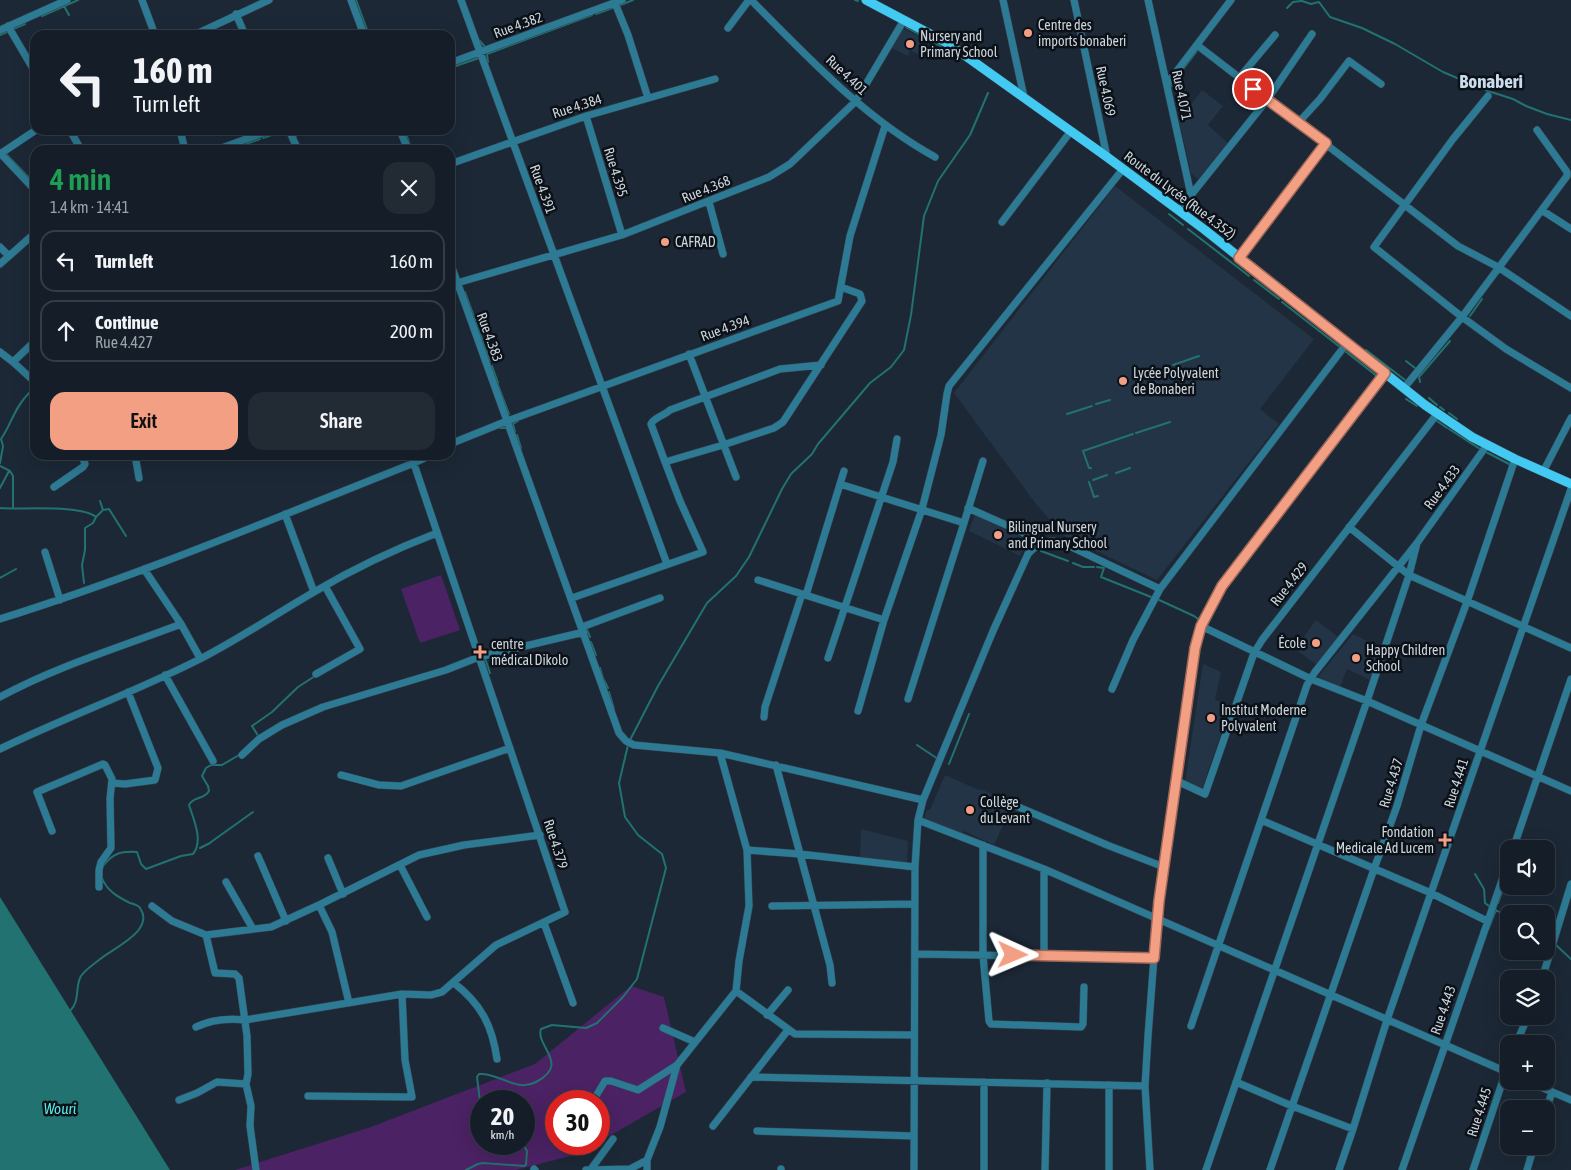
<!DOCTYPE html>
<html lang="en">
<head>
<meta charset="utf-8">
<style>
  body { margin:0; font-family:"Asap Condensed",sans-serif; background:#222b34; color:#f1f3f6; height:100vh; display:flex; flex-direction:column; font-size:19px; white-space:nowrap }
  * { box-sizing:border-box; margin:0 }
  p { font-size:16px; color:#9da2a8 }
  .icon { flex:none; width:28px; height:28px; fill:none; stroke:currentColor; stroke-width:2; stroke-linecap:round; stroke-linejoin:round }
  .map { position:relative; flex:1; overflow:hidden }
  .drawer { position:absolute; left:30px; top:145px; width:425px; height:315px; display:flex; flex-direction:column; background:#151e28; border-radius:15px; box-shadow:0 5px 20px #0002,0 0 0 1px #343c45 }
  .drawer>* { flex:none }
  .guide { position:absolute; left:30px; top:30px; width:425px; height:105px; border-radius:15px; box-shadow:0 5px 20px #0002,0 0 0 1px #343c45; background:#151e28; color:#f1f3f6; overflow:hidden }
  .fabs { position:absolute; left:1500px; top:840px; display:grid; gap:10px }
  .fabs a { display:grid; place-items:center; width:55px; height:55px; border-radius:10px; background:#151e28; box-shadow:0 5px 20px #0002,0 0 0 1px #343c45; font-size:25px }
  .speed { position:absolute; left:470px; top:1090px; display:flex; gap:10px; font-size:25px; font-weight:700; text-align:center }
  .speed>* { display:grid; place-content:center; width:65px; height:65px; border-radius:50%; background:#151e28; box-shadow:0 5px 20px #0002,0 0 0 1px #343c45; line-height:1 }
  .speed small { font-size:12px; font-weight:400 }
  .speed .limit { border:8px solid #d22; background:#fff; color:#111 }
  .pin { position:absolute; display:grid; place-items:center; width:42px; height:42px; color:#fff; margin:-21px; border:2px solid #fff; border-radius:50%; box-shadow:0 1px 5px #0007 }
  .me { position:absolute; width:55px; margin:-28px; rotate:91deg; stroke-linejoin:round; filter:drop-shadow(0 0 4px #0008) }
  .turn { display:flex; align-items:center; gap:18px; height:105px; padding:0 20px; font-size:22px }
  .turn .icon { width:65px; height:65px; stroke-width:2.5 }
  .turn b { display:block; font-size:35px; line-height:42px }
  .round { display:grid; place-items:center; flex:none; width:52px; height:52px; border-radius:15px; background:#222b34 }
  .overview { display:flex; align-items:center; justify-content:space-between; height:85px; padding:0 20px }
  h1 { font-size:30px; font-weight:600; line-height:38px; color:#1e9e55 }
  .cta { display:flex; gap:10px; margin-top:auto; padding:10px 20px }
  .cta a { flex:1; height:58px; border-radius:15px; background:#f39f84; color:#111; font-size:20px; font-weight:600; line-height:58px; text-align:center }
  .cta a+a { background:#222b34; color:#f1f3f6 }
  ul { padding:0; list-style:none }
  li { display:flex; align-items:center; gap:15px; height:62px; margin:0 10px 8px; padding:0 10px; border:2px solid #343c45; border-radius:15px }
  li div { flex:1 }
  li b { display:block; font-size:19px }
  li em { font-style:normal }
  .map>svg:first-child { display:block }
  .built { fill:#233446 }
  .green { fill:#4b2264; fill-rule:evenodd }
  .water { fill:#217270 }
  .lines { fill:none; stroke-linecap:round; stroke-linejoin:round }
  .stream { stroke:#217270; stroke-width:2 }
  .minor-casing { stroke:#384451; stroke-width:8 }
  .major-casing { stroke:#384451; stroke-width:10 }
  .minor { stroke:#2c7a93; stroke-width:7 }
  .major { stroke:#43caf2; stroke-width:9 }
  .route-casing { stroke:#9e6756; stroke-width:12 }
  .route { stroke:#f39f84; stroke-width:9 }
  .poi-dot { fill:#f39f84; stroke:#0b1117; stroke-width:2 }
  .labels { text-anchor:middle; stroke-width:5; stroke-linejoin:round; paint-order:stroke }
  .street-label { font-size:14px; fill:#ccd4dd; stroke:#0b1117 }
  .poi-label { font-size:14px; fill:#ccd4dd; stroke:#0b1117; text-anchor:start }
  .water-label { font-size:15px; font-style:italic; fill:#57ece8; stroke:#0b1117 }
  .district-label { font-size:19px; font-weight:bold; fill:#cadbed; stroke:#0b1117 }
</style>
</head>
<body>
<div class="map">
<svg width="1571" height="1170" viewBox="0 0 1571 1170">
  <rect width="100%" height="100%" fill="#1c2836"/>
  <path class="built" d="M 902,28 L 927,40 L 919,55 L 910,50 L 908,56 L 892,48 Z
    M 1202,90 L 1223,106 L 1208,125 L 1228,143 L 1198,179 L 1191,173 L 1179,120 Z
    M 1115,186 L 1314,339 L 1260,409 L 1279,424 L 1157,580 L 1063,535 L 1036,504 L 954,393 Z
    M 975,514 L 1027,540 L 1020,556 L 969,531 Z
    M 1316,620 L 1338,637 L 1317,665 L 1295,649 Z
    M 1353,634 L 1381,648 L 1370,680 L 1347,669 L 1340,687 L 1318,677 Z
    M 1203,664 L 1221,672 L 1215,700 L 1231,705 L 1202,789 L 1185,782 Z
    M 945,775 L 979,790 L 980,789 L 1012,802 L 1014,801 L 994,845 L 964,831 L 962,834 L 924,818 L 927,810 L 930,810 Z
    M 861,829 L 908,841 L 907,864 L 860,858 Z"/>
  <path class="green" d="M 441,575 L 460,630 L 420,643 L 401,589 Z
    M 631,986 L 664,997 L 686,1092 L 599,1142 L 599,1101 L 556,1101 L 556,1144 L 596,1144 L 578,1154 L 516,1170 L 235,1170 L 371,1127 L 535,1064 ZM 481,1101 L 524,1101 L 524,1144 L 481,1144 Z"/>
  <path class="water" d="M 0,897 L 170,1170 L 0,1170 Z"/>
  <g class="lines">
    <path class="stream" d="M 356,0 L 369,35
      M 855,0 L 858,1
      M 1302,1 L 1311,4 L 1319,2 L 1330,17 L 1362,28 L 1395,44 L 1443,72 L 1488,91 L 1513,99 L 1526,106 L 1547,114 L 1571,120
      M 64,6 L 69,15
      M 618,6 L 633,0
      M 1287,8 L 1293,2 L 1301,1
      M 596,14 L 615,7
      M 42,16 L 78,0
      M 906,27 L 944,48
      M 13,29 L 25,24
      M 0,35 L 9,31
      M 480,41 L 486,48
      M 488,62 L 487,54 L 592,15
      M 450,68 L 479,58
      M 1177,77 L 1197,51
      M 1170,88 L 1174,81
      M 294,130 L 296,136
      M 405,130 L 411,149
      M 263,138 L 283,131 L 287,134
      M 188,146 L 189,150
      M 230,150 L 260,139
      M 6,154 L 35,184
      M 1169,214 L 1183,225
      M 1188,229 L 1249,276
      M 1254,280 L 1279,299
      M 465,292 L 490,361
      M 1282,302 L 1327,337
      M 1470,316 L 1482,299
      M 1327,337 L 1340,347
      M 1366,350 L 1405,380
      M 1345,351 L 1378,377
      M 1406,361 L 1415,368
      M 1173,365 L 1199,356
      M 492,366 L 498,383
      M 1420,382 L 1419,377 L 1450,341
      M 498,385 L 509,414
      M 1429,398 L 1437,405
      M 1406,399 L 1417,406
      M 1096,404 L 1110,400
      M 1440,407 L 1444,410
      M 1449,413 L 1457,419
      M 1067,414 L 1092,406
      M 1437,421 L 1447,428
      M 500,428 L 506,428
      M 1449,429 L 1480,449
      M 515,432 L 513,424 L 518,421
      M 1136,433 L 1170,422
      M 517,435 L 521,448
      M 1486,452 L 1511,465
      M 0,463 L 3,446 L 1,439 C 12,423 14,408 29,393
      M 0,466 L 10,471 L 13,476 L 13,508
      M 1091,468 L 1089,468 L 1083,451 L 1133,434
      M 1116,473 L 1130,468
      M 1093,480 L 1107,475
      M 1089,482 L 1094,497 L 1098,496
      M 0,488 L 9,471
      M 100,501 L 103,510
      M 0,508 C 21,510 81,504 96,517
      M 103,510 L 109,509 L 126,536
      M 1041,551 L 1068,561
      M 1025,553 L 1029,546 L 1033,543
      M 1073,563 L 1083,567 L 1094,567
      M 1097,567 L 1104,568 L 1101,577 L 1151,597
      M 0,578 L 16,569
      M 84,583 L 82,565 L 85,550 L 85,528 L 93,523 L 96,517 L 103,510
      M 1157,599 L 1194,616 L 1201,621
      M 587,629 L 590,637
      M 591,642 L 596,655
      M 485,658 L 490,673
      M 600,668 L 603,678
      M 604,680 L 608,688
      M 609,692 L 614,709
      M 259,737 L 252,726 L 272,712 L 298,687 L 315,676
      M 630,740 L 658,686 L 707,603 L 736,576 L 749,557 L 782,489 L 791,474 L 812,454 L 818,444 L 870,383 L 891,367 L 904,350 L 911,315 L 924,216 L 938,181 L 970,135 L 988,93
      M 917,745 L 938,759
      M 949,764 L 969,714
      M 211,842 L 253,812
      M 200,848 L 210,843
      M 103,866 C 113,853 121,851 137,852 L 141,864 L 146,869 L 181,856 L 193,854 C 204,841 193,818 189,805 C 193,796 204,800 209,791 L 208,786 L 202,776 L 206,768 L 211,765 L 222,765 L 239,755
      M 1475,874 L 1484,889 L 1485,903 L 1489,906
      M 1498,903 L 1509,872
      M 1489,928 L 1496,910 L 1509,918
      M 1556,945 L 1571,959
      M 70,1011 C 80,1001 75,990 80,978 C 83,971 93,965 99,960 C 111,949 156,931 140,908 C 138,905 134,904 130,903 C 118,897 107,891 102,878
      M 481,1110 L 477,1077 L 479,1074 C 499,1072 516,1093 536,1082 C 571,1064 535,1046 541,1029 L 552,1025 L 586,1028 L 597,1023 L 623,997 L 637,979 L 666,868 L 662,854 L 638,835 L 625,817 L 619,783 L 628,745
      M 466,1170 L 478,1164 L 483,1163 L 524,1166 L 526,1165 L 527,1151 L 523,1144"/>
    <g class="minor-casing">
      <path id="minor" d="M 142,0 L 155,35
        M 351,0 L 364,35
        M 461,0 L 667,564
        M 751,0 C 808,57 864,118 935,157
        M 1003,0 L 1024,97
        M 1074,0 L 1107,157
        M 1148,0 L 1191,195
        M 615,3 L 628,35 L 648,98
        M 236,14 L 245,35
        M 8,26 L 35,72
        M 728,28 L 749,0
        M 0,30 L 67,0
        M 194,35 L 269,0
        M 1197,45 L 1458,246 L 1498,267 L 1571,316
        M 450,63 L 622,0
        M 1239,78 L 1275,35
        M 1167,84 L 1231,0
        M 1488,96 L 1453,139 L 1374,247 L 1462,317 L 1506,349 L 1571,388
        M 586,116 L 622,235
        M 1298,123 L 1320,99 L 1349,61 L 1381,84
        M 70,130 L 81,150
        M 180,130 L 185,150
        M 289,130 L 298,150
        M 400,130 L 408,150
        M 216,150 L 271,130
        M 0,153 L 35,190
        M 0,154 L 36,130
        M 450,164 L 586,116 L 715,79
        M 709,202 L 723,254
        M 1179,210 L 1267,100 L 1312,34
        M 1543,211 L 1571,229
        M 1002,222 L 1071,131
        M 0,247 L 9,256
        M 1239,258 L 1326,143
        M 450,262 L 619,733 L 626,741 L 634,745 L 720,753 L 923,800
        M 0,264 L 35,233
        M 450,285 L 622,235 L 769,177 L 790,164 L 856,101 L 904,20
        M 0,352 L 13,362 L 35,341
        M 689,354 L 736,477
        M 13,362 L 35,382
        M 1404,388 L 1462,317 L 1567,176 L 1567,172 L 1537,130
        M 450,444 L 507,421 L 838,301 L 850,236 L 885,126
        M 135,455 L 139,478
        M 665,462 L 651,424 C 654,417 664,416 670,410 L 780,369 L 821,365
        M 1543,472 L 1571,418
        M 840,484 L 964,523 L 908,699
        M 54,487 L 83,467 L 85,464 L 82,455
        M 968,508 L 1022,532 L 1040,544
        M 285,514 L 314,592
        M 964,523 L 983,461
        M 1349,527 L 1409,575 L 1571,648
        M 45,552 L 60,600
        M 144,569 L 181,624 L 200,658
        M 758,580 L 884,620
        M 806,595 L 844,471
        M 572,598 L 703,552 L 680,501 L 665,462 L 723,445 L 774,428 L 783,422 L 862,301 L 860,294 L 841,287
        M 0,619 C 141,575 277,517 414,463 L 431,455
        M 1201,626 L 1311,679 L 1367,701 L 1571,791
        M 582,627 L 660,598
        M 828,658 L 893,462 L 897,439
        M 316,674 L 360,649 L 325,586
        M 165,675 L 213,761
        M 1112,689 L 1133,640 L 1160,589 L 1347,343
        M 0,697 C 57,666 121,647 181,624
        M 858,711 L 884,620 L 922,509 L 941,435 L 947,394 L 949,386 L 1123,169
        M 764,717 L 765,707 L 802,594
        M 0,749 C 66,717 135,692 200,659 C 239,639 276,614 314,592 C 353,569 395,549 437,533
        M 242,755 L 259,739 L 282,725 L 323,707 L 446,670 L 479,657 L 584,632
        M 776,765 L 830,965 L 832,983
        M 341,775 L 379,785 L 401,786 L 510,748
        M 1177,781 L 1205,794 L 1254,653 L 1262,640 L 1437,414
        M 112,783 L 125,784 L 155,780 L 158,768 L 128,692
        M 1016,806 L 1107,845 L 1164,867
        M 918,820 L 1044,869 L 1509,1073
        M 1261,820 L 1431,893 L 1487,921
        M 52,831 L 37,792 L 103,764 L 105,765 L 112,779 L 110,799 L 111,848 L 101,862 L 99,870 L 99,887
        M 983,845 L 983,955 L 989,1021 L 991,1024 L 1081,1027 L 1083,1024 L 1084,987
        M 1513,849 L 1571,679
        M 747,850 L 800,854 L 915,867
        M 258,856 L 286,921
        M 328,858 L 343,894
        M 400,865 L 427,917
        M 226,882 L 253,929
        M 319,905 L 332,932 L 349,1003
        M 152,906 L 172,921 L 206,935 L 271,927 L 319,905 L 419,855 L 464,845 L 540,835
        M 772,906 L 915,904
        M 544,923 L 573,1003
        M 206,935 L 215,973 L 235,974 L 239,978 L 247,1036 L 248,1074 L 246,1084 L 251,1106 L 250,1126 L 256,1170
        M 915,954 L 1154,958
        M 1044,956 L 1044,869
        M 1542,979 L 1571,884
        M 454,983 C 481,1004 492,1025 497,1059
        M 736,991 L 795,1034 L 914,1035
        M 767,1015 L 788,990
        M 1191,1026 L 1307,685 L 1315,672 L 1417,543 L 1487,445
        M 196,1027 C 211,1020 229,1018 245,1020 L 402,994 L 431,995 L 442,992 L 496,945 L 565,912 L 411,455
        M 663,1028 L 695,1042
        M 1516,1044 L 1528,1016
        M 751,1077 L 1145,1086
        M 1527,1081 L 1571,1100
        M 1236,1082 L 1292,1106 L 1353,1129
        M 308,1096 L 412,1097 L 405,1060 L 402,994
        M 179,1100 L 197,1093 L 217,1082 L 246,1084
        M 593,1101 L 605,1081 L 611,1081 L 638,1090 L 677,1065
        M 1546,1110 L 1552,1092
        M 713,1126 L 788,1030
        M 757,1131 L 914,1136
        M 534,1169 L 535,1170
        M 591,1169 L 613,1139
        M 586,1170 L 630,1169
        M 628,1170 L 647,1160
        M 647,1170 L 647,1160 L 660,1127 L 677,1065 L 736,991 L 739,961 L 749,906 L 747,850 L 720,753
        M 781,1170 L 781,1169
        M 914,1170 L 915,867 L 918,820 L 923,800 L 993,631 L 1028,554 L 1033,549 L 1040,544 L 1050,541 L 1061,542 L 1160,589
        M 984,1170 L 984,1082
        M 1045,1170 L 1047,1083
        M 1109,1170 L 1109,1085
        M 1150,1170 L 1145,1086 L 1148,1036 L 1157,918 L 1195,648 L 1201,626 L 1222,586 L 1385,373
        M 1206,1170 L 1367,701 L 1409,575 L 1417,543
        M 1270,1170 L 1374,869 L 1397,806 L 1421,725 L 1467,602 L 1515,459
        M 1339,1170 L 1353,1129 L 1387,1020 L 1571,489
        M 1402,1170 L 1509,860
        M 1473,1170 L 1509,1062
        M 1527,1170 L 1534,1146"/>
    </g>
    <g class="major-casing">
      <path id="major" d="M 866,0 L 949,44 L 1107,157 L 1205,230 L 1425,405 L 1472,437 L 1515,459 L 1571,484"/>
    </g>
    <use href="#minor" class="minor"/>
    <use href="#major" class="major"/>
  </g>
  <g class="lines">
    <g class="route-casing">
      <path id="route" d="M 1013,955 L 1154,958 L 1159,901 L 1195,648 L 1201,626 L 1222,586 L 1385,373 L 1239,258 L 1326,143 L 1253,89"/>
    </g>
    <use href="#route" class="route"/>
  </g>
  <g class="poi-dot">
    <circle cx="1028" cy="33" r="5"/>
    <circle cx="910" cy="44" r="5"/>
    <circle cx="665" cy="242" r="5"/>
    <circle cx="1123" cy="381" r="5"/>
    <circle cx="998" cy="535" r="5"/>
    <circle cx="1316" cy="643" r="5"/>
    <path d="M477.5 644.5h5v5h5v5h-5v5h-5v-5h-5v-5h5z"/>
    <circle cx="1356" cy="658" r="5"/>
    <circle cx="1211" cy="718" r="5"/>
    <circle cx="970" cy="810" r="5"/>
    <path d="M1442.5 832.5h5v5h5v5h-5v5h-5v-5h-5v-5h5z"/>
  </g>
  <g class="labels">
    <g class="street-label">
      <text transform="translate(518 25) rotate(-20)" y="5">Rue 4.382</text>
      <text transform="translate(847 75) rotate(43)" y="5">Rue 4.401</text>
      <text transform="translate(1106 91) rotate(78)" y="5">Rue 4.069</text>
      <text transform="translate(1182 95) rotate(78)" y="5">Rue 4.071</text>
      <text transform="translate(577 106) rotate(-18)" y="5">Rue 4.384</text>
      <text transform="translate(616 172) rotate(73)" y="5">Rue 4.395</text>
      <text transform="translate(543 189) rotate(70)" y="5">Rue 4.391</text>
      <text transform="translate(706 189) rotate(-22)" y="5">Rue 4.368</text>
      <text transform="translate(1180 195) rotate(37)" y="5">Route du Lycée (Rue 4.352)</text>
      <text transform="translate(725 328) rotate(-20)" y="5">Rue 4.394</text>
      <text transform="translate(490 337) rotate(70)" y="5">Rue 4.383</text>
      <text transform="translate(1442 487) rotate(-54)" y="5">Rue 4.433</text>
      <text transform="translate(1289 584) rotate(-52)" y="5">Rue 4.429</text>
      <text transform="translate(1391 783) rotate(-73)" y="5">Rue 4.437</text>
      <text transform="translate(1456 783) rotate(-72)" y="5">Rue 4.441</text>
      <text transform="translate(556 844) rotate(72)" y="5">Rue 4.379</text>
      <text transform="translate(1443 1010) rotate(-71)" y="5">Rue 4.443</text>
      <text transform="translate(1479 1112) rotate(-72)" y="5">Rue 4.445</text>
    </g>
    <g class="poi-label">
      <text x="1038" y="30">Centre des<tspan x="1038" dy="16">imports bonaberi</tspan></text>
      <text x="920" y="41">Nursery and<tspan x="920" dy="16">Primary School</tspan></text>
      <text x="675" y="247">CAFRAD</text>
      <text x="1133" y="378">Lycée Polyvalent<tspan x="1133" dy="16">de Bonaberi</tspan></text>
      <text x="1008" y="532">Bilingual Nursery<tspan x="1008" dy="16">and Primary School</tspan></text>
      <text x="1306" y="648" text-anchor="end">École</text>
      <text x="491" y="649">centre<tspan x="491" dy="16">médical Dikolo</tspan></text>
      <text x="1366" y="655">Happy Children<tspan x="1366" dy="16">School</tspan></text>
      <text x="1221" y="715">Institut Moderne<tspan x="1221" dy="16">Polyvalent</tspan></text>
      <text x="980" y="807">Collège<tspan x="980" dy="16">du Levant</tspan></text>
      <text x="1434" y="837" text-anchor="end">Fondation<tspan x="1434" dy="16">Medicale Ad Lucem</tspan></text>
    </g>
    <g class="water-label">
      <text x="60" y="1114">Wouri</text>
    </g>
    <g class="district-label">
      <text x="1491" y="88">Bonaberi</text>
    </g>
  </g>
</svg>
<div class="fabs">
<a><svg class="icon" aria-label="sound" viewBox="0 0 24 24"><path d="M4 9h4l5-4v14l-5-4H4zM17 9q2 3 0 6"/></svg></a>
<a><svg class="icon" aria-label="search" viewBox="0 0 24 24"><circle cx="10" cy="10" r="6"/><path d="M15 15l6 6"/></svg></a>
<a><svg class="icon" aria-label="layers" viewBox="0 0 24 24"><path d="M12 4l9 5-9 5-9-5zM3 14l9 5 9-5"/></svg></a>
<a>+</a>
<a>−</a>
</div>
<div class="speed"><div>20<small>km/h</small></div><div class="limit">30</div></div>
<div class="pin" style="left:1253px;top:89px;background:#d93025"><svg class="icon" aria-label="arrive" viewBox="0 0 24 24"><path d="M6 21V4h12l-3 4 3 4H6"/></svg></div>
<svg class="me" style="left:1013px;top:955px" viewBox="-20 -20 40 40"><path d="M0-17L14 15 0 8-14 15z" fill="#f39f84" stroke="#fff" stroke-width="4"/></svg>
<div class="guide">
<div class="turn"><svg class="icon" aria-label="left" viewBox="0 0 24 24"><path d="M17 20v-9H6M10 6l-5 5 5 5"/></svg><div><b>160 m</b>Turn left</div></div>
</div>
<section class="drawer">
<div class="overview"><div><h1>4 min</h1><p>1.4 km · 14:41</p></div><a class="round"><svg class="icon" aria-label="close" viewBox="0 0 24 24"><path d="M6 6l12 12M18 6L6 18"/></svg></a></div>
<ul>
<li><svg class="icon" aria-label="left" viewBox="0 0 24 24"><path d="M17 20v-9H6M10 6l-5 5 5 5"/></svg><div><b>Turn left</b></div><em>160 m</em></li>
<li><svg class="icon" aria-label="ahead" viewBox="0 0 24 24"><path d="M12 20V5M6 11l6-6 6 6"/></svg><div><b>Continue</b><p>Rue 4.427</p></div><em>200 m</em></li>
</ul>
<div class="cta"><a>Exit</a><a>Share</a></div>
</section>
</div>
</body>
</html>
